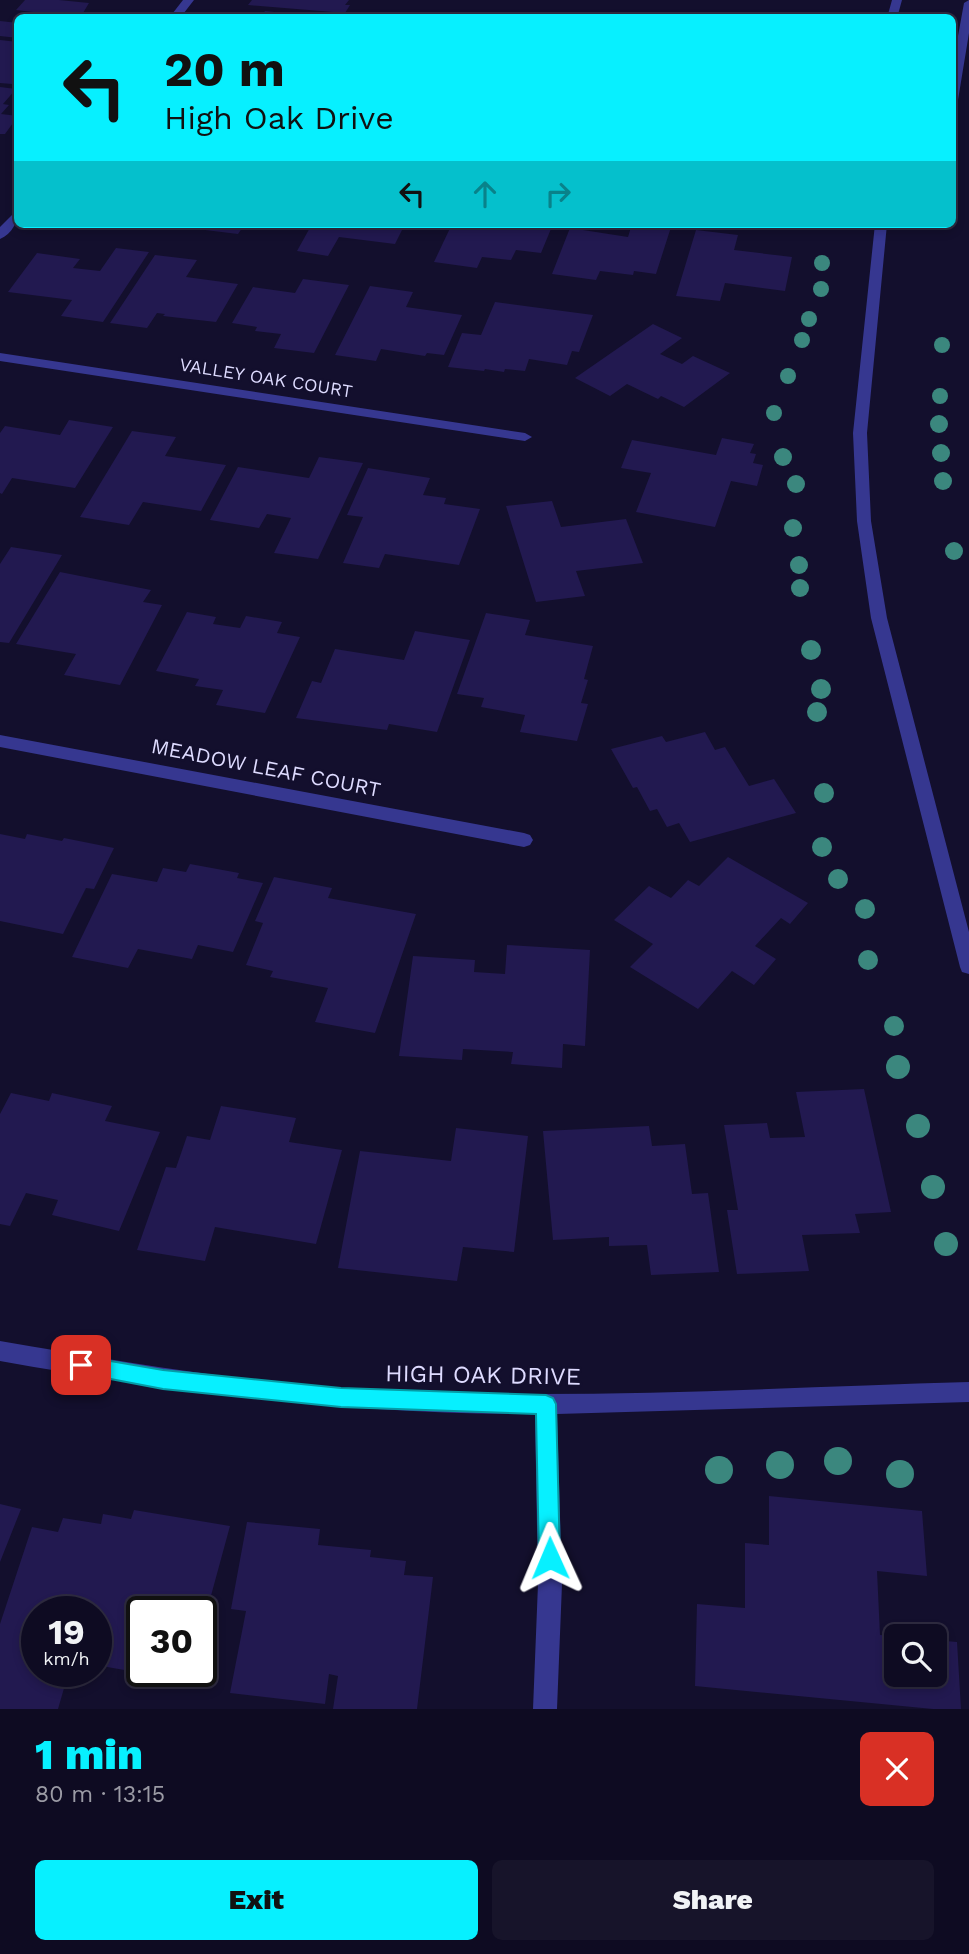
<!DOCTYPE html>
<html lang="en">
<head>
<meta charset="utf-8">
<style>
  body { margin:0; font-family:"Work Sans",sans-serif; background:#17142a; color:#f1f3f6; height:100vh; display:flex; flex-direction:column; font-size:26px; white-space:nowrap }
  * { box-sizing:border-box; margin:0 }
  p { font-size:23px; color:#9b9ba5 }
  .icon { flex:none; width:38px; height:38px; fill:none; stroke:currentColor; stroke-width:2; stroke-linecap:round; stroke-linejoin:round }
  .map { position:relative; height:1709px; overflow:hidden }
  .side { display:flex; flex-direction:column; background:#0e0b22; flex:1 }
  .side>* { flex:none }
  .banner { position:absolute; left:14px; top:14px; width:942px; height:214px; border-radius:10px; box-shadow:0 4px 10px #0003,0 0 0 2px #2e2b40; background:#07f0ff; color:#111; overflow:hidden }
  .buttons { position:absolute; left:884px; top:1624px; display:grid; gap:14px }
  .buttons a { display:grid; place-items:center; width:63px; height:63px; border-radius:10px; background:#0e0b22; box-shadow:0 4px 10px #0003,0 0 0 2px #2e2b40; font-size:35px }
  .speed { position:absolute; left:21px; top:1596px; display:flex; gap:14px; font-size:35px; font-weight:700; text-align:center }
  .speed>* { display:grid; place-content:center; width:91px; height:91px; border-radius:50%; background:#0e0b22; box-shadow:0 4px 10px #0003,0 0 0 2px #2e2b40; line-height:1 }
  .speed small { font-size:18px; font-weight:400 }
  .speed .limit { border:4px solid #111; border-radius:10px; background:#fff; color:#111 }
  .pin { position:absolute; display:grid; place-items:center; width:60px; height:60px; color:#fff; margin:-30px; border-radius:14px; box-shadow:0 4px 10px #0006 }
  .me { position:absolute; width:77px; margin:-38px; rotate:359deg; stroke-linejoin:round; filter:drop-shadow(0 0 5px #0008) }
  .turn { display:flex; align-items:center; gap:24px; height:147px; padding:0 35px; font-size:32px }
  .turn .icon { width:91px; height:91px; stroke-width:2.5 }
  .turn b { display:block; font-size:49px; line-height:60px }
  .lanes { display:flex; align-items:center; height:66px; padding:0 35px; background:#0003; justify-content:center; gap:35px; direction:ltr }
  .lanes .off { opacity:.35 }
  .round { display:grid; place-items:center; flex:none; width:74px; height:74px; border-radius:10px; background:#17142a }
  .headline { display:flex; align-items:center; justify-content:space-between; height:119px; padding:0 35px }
  h1 { font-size:42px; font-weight:800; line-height:52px; color:#07f0ff }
  .action { display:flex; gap:14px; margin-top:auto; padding:14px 35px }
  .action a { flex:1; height:80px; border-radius:10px; background:#07f0ff; color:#111; font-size:28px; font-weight:800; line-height:80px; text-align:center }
  .action a+a { background:#17142a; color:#f1f3f6 }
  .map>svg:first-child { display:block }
  .building { fill:#221950 }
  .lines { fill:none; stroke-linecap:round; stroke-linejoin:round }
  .minor { fill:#363790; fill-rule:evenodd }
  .tree { fill:#3b877e }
  .route { fill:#07f0ff; stroke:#059ca6; stroke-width:2 }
  .labels { text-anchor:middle; stroke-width:5; stroke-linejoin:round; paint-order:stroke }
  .far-street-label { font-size:18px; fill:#dedbff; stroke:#130f2d }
  .street-label { font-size:21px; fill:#dedbff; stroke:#130f2d }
  .near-street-label { font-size:24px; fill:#dedbff; stroke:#130f2d }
</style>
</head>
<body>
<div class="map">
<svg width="969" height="1709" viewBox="0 0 969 1709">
  <rect width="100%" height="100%" fill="#130f2d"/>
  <path class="building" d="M 25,0 L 59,0 L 89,3 L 80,18 L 28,18 L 33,12 L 16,10 Z
    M 252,0 L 349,0 L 345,5 L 350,5 L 345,13 L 248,5 Z
    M 265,11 L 312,16 L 312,18 L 260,18 Z
    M 0,21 L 18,23 L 18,38 L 0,36 Z
    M 0,40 L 18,42 L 18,77 L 12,84 L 0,83 Z
    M 0,87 L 16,89 L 3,104 L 9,105 L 1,114 L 18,116 L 5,134 L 0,134 Z
    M 200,224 L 245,224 L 238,234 L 197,229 Z
    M 312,224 L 405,224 L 395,244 L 339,237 L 328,256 L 297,251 Z
    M 452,224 L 553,224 L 541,253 L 516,250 L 511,260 L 482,257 L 477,268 L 434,262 Z
    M 632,224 L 671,227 L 656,274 L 634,271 L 633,275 L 600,271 L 596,280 L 552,274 L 570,228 L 628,237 Z
    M 696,230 L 738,235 L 734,250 L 792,257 L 785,291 L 725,283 L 720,301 L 676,296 Z
    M 116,248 L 149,252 L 103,322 L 61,316 L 72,300 L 8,292 L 37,253 L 80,259 L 73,268 L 100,271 Z
    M 155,255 L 197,260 L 186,277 L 238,284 L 216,322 L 163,316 L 165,314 L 157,313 L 147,328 L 110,323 Z
    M 303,279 L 349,285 L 314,353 L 274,348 L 281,334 L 255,331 L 257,327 L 232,323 L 253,287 L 295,293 Z
    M 370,286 L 413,292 L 406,307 L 462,315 L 444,355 L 427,353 L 425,356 L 381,349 L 376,361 L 335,355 Z
    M 495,302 L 593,315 L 579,352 L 572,351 L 567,365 L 529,359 L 525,371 L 505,369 L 504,372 L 485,369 L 484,371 L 448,367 L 462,333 L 481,335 Z
    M 653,324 L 682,338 L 660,354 L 682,364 L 693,356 L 730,373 L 684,407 L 661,396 L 658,399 L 627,384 L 610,396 L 575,378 Z
    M 69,420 L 113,427 L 75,488 L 12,478 L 2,494 L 0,493 L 0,433 L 5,426 L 60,435 Z
    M 132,431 L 176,437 L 165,456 L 226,465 L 201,511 L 143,502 L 129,525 L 80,517 Z
    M 722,438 L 754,444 L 750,453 L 756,454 L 753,463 L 763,465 L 757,486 L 731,481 L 715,527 L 636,512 L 651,473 L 621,468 L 632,440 L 716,455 Z
    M 319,457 L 363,463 L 318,559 L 274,553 L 291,518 L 267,514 L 259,528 L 210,520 L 238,467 L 309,478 Z
    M 368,468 L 430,478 L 423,495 L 446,498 L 444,504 L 480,509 L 459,565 L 385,554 L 379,568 L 343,563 L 363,517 L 347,515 Z
    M 552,501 L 561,527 L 626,519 L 643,563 L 576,571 L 585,596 L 536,602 L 506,506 Z
    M 11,547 L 62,555 L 9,643 L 0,642 L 0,564 Z
    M 60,572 L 151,590 L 143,602 L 162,605 L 120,685 L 64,675 L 76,654 L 16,644 Z
    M 187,612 L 216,617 L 213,624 L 240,628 L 246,616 L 282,622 L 277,633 L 300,637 L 265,713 L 216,705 L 223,690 L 195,686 L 199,679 L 156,671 Z
    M 486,613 L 530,620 L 525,635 L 593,646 L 584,679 L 588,680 L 581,703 L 588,704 L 577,741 L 520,732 L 525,715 L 481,707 L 484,698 L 457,694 Z
    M 415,631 L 470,640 L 437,732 L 389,724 L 387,730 L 296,718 L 312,681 L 321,683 L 335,649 L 404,660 Z
    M 705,732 L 715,750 L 725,747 L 749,786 L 774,779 L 796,813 L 690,842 L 679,823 L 667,827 L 657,809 L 650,811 L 637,787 L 633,788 L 611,749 L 662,736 L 666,742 Z
    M 0,834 L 25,839 L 27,834 L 62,841 L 64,838 L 114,848 L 94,889 L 86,888 L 63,934 L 0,921 Z
    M 728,857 L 808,903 L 790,924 L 781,918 L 755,946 L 776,959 L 754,985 L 732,971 L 698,1009 L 630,967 L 653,944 L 614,920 L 649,886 L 671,898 L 688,880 L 699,886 Z
    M 190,864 L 239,873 L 237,878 L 263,883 L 233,952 L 198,945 L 192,959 L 138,949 L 128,968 L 72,957 L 112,874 L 157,882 L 163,868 L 186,872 Z
    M 274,877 L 332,888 L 328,898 L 416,914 L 375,1033 L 315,1022 L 328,988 L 270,977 L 273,971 L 246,965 L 263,923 L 255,921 Z
    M 507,945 L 590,950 L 585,1046 L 563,1044 L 562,1068 L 511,1064 L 513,1052 L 463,1049 L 462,1060 L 399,1056 L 413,956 L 475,960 L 474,972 L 505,974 Z
    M 864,1089 L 891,1212 L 855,1214 L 860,1233 L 802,1235 L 809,1271 L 737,1274 L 727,1210 L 738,1210 L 724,1125 L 767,1123 L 770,1138 L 805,1137 L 796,1092 Z
    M 11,1093 L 49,1101 L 52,1093 L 112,1106 L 105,1121 L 160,1132 L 119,1231 L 52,1215 L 58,1200 L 26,1193 L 10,1226 L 0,1224 L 0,1114 Z
    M 221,1106 L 296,1118 L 289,1142 L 342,1150 L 316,1244 L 215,1227 L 205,1261 L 137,1250 L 166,1167 L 176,1168 L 187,1136 L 210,1140 Z
    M 649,1126 L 652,1146 L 685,1144 L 692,1194 L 708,1193 L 719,1272 L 651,1275 L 647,1245 L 609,1246 L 609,1237 L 553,1240 L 543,1131 Z
    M 456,1128 L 528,1136 L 514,1252 L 463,1247 L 457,1281 L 338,1268 L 360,1151 L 451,1161 Z
    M 769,1496 L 922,1511 L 927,1576 L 877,1571 L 880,1635 L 896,1636 L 896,1675 L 934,1675 L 934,1640 L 957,1642 L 961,1709 L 933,1709 L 695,1686 L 697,1604 L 745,1608 L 745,1543 L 769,1545 Z
    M 0,1504 L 21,1509 L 0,1562 Z
    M 134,1510 L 230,1526 L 209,1603 L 200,1601 L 197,1612 L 142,1612 L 142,1671 L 148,1671 L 147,1674 L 96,1665 L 96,1612 L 37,1612 L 37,1671 L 69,1671 L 58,1709 L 0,1709 L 0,1624 L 32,1527 L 58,1532 L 63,1518 L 101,1524 L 103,1514 L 131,1519 Z
    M 247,1522 L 320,1529 L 318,1545 L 371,1550 L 370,1557 L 406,1561 L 404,1575 L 433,1577 L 417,1709 L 333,1709 L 338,1676 L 329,1674 L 325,1704 L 230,1693 L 246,1611 L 231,1609 Z"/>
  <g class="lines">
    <path class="minor" d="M 183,0 L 194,0 L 180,18 L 169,18 Z
      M 892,0 L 902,0 L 897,18 L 887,18 Z
      M 969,0 L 969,33 L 958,100 L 952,103 L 952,69 L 964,3 Z
      M 18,209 C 18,222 12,234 0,239 L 0,227 Z
      M 875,224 L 887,224 L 867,433 L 871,521 L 887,618 L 969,932 L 969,974 L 962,972 L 960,967 L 871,618 L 857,521 L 853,433 Z
      M 0,353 L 525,433 L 532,437 L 525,441 L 0,361 Z
      M 0,735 L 524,833 L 530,835 L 533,840 L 530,845 L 524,847 L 0,747 Z
      M 0,1341 C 113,1360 226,1380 340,1388 C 549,1402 760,1388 969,1382 L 969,1402 L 557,1414 L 562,1584 L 557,1709 L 533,1709 L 538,1584 L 535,1414 C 352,1414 180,1393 0,1361 Z"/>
  </g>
  <g class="tree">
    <circle cx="822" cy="263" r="8"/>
    <circle cx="821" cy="289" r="8"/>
    <circle cx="809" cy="319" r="8"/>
    <circle cx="802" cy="340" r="8"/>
    <circle cx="942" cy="345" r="8"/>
    <circle cx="788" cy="376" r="8"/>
    <circle cx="940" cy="396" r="8"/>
    <circle cx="774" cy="413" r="8"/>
    <circle cx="939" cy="424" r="9"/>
    <circle cx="941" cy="453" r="9"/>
    <circle cx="783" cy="457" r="9"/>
    <circle cx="943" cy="481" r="9"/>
    <circle cx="796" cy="484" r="9"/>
    <circle cx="793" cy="528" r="9"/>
    <circle cx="954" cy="551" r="9"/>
    <circle cx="799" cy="565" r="9"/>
    <circle cx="800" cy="588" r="9"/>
    <circle cx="811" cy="650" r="10"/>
    <circle cx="821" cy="689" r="10"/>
    <circle cx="817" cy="712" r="10"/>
    <circle cx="824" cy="793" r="10"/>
    <circle cx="822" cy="847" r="10"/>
    <circle cx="838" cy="879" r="10"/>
    <circle cx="865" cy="909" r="10"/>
    <circle cx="868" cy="960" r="10"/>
    <circle cx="894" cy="1026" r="10"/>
    <circle cx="898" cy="1067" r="12"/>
    <circle cx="918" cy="1126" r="12"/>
    <circle cx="933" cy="1187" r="12"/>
    <circle cx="946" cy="1244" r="12"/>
    <circle cx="838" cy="1461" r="14"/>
    <circle cx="780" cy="1465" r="14"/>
    <circle cx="719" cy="1470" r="14"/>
    <circle cx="900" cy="1474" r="14"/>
  </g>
  <path class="route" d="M 81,1356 L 163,1370 L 341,1388 L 546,1395 L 553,1398 L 556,1404 L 560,1558 L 557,1566 L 550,1569 L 542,1566 L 539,1558 L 536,1414 L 341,1407 L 163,1389 L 74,1372 L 71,1365 L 74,1359 Z"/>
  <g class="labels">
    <g class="far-street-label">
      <text transform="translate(266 378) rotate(9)" y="6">VALLEY OAK COURT</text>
    </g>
    <g class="street-label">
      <text transform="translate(266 768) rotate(11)" y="7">MEADOW LEAF COURT</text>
    </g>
    <g class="near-street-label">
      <text transform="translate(483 1375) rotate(1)" y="8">HIGH OAK DRIVE</text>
    </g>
  </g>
</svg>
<div class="buttons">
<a><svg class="icon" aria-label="search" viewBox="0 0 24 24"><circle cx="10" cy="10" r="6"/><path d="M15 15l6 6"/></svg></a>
</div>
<div class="speed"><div>19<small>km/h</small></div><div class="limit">30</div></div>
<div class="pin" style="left:81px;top:1365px;background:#d93025"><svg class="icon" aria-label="arrive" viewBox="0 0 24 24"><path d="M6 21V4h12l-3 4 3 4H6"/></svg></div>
<svg class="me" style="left:550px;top:1558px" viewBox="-20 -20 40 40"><path d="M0-17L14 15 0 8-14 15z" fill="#07f0ff" stroke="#fff" stroke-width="4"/></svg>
<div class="banner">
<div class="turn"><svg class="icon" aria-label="left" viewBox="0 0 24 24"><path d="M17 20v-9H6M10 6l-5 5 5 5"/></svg><div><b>20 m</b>High Oak Drive</div></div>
<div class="lanes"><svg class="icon" aria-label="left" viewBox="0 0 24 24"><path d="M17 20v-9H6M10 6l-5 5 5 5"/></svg><svg class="icon off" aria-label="ahead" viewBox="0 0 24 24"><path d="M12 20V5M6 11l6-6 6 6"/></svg><svg class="icon off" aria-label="right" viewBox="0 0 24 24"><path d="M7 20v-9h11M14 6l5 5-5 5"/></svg></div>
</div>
</div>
<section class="side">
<div class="headline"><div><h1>1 min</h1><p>80 m · 13:15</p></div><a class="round" style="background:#d93025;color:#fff"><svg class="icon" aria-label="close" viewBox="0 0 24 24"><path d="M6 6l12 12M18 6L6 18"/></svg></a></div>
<div class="action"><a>Exit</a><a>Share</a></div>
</section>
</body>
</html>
